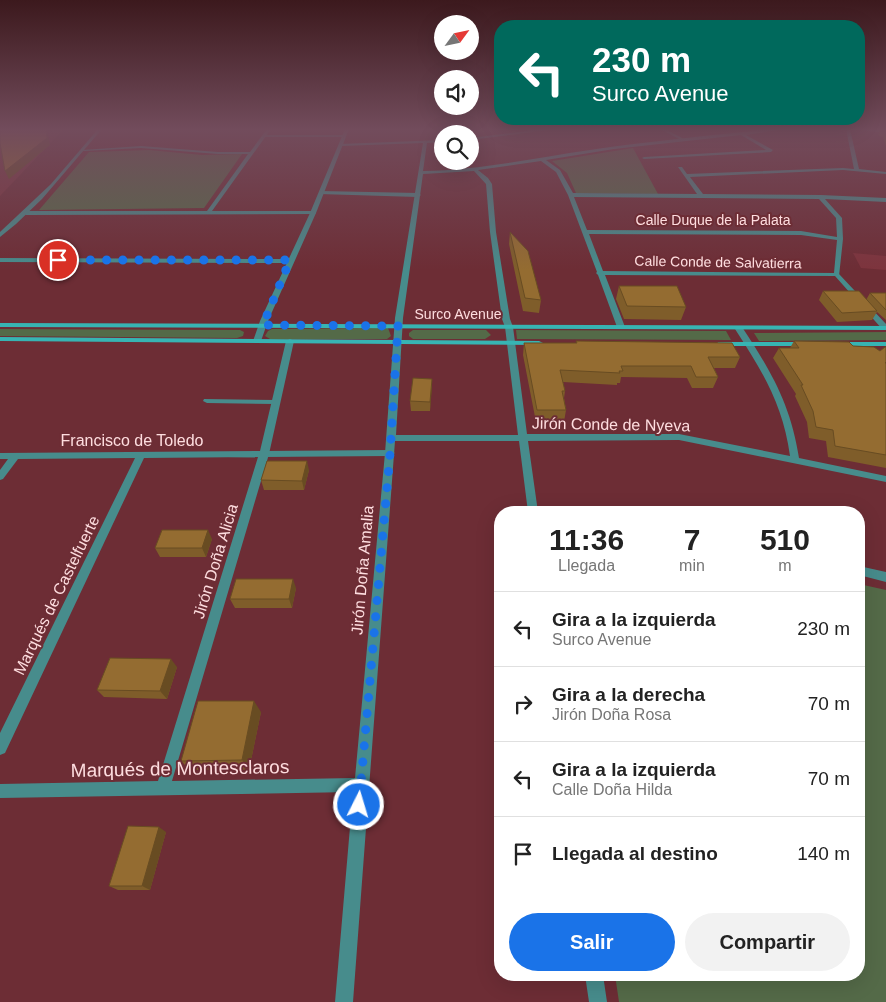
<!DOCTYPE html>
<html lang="es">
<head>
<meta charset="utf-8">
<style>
  body { margin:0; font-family:Helvetica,sans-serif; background:#f2f2f2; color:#222; height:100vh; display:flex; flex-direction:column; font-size:19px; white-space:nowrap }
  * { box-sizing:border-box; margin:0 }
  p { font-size:16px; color:#767676 }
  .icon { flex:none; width:28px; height:28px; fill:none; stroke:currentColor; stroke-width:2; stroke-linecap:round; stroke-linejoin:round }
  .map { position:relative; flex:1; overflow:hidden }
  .side { position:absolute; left:494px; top:506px; width:371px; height:475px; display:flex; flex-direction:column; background:#fff; border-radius:20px; box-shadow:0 5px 20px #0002 }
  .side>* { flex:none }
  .banner { position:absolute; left:494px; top:20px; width:371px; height:105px; border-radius:20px; box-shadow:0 5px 20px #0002; background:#00695c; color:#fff; overflow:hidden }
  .needle { width:32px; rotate:57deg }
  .buttons { position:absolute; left:434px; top:15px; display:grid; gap:10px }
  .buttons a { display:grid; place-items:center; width:45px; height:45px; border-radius:50%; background:#fff; box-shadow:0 5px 20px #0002; font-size:25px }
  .pin { position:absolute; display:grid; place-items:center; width:42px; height:42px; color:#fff; margin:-21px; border:2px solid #fff; border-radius:50%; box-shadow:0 1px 5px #0007 }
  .me { position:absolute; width:55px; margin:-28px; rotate:5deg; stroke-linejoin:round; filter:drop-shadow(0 0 4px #0008) }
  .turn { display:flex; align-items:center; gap:18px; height:105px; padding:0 15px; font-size:22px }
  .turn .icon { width:65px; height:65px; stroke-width:2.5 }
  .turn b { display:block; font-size:35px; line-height:42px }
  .eta { display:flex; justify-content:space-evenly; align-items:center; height:85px; text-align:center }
  .eta b { font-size:30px; font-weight:700; line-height:35px }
  .cta { display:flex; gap:10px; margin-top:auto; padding:10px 15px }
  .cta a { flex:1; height:58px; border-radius:30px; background:#1a73e8; color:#fff; font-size:20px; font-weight:700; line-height:58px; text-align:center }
  .cta a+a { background:#f2f2f2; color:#222 }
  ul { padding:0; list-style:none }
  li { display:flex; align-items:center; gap:15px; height:75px; padding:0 15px; border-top:1px solid #e0e0e0 }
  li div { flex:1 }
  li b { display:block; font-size:19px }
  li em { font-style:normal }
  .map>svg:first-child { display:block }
  .built { fill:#7d343d }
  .green { fill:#546a48 }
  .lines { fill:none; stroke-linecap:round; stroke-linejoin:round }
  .service { fill:#478c8c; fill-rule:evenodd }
  .pedestrian { fill:#478c8c; fill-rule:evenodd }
  .minor { fill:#478c8c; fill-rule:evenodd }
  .tertiary { fill:#478c8c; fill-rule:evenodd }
  .secondary { fill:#37b4b3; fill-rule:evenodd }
  .wall { fill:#7f5d2a }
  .shaded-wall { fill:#684c22 }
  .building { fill:#946c31; stroke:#684c22 }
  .route { stroke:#1a73e8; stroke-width:9; stroke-dasharray:0 16.2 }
  .labels { text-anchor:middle; stroke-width:4; stroke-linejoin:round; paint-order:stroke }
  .far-street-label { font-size:14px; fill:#fedddf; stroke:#6d2d35 }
  .street-label { font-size:16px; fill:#fedddf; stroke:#6d2d35 }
  .near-street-label { font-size:19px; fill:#fedddf; stroke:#6d2d35 }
</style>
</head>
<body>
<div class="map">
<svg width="886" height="1002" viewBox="0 0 886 1002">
  <rect width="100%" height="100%" fill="#6d2d35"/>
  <path class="built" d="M 64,129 L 0,196 L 0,130 Z
    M 853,253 L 886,256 L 886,270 L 861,268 Z"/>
  <path class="green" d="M 633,148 L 658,194 L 576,193 L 567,173 L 552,161 Z
    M 149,150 L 202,155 L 242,154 L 204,208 L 39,210 L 89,152 Z
    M 388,328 L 391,336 L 387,339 L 270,339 L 265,336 L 268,331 L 272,329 Z
    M 0,329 L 240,330 L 244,332 L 243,336 L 237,338 L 0,336 Z
    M 413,330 L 486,330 L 491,335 L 485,339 L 413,339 L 409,336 L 409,333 Z
    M 516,330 L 726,331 L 731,340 L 517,339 Z
    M 886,332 L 886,340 L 759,341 L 754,333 Z
    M 859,584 L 886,590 L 886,1002 L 619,1002 L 615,975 L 859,975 Z"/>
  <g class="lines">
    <path class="service" d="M 660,129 L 665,129 L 684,139 L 681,140 Z
      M 204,399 L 276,400 L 280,402 L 276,404 L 207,403 L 203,401 Z"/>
    <path class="pedestrian" d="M 264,135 L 344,135 L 346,136 L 344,137 L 262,137 Z
      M 321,191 L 418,193 L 421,195 L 418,197 L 319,194 L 319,192 Z
      M 835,274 L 839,274 L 886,324 L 886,330 L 883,330 L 835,276 Z
      M 390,450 L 395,453 L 390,456 L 264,457 L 259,454 L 264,451 Z"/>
    <path class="minor" d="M 267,129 L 271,129 L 212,211 L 313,211 L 316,213 L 315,214 L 26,215 L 23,213 L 26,211 L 207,211 L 248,154 L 218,154 L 141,148 L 84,151 L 82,150 L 141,146 L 218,152 L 250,152 Z
      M 541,129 L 556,129 L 470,140 L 470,138 Z
      M 769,129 L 784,129 L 746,135 L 773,150 L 771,152 L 644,159 L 642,158 L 644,157 L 766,150 L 741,135 L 614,149 L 546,160 L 560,170 L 573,193 L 697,194 L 678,167 L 682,167 L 687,174 L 843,168 L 854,169 L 846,129 L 850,129 L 859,169 L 886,172 L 886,174 L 843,170 L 690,177 L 703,194 L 821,195 L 886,198 L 886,202 L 825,199 L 842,218 L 843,239 L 839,276 L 605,275 L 625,327 L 621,329 L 617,327 L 598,275 L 596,273 L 597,272 L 568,195 L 556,172 L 541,161 L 478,170 L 488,178 L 492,184 L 496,232 L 510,319 L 513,327 L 527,434 L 679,434 L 790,456 C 783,405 763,372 735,329 L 739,327 L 742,327 C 771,371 791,405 799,458 L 886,476 L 886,482 L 679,440 L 528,441 L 538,512 L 528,512 L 519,441 L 395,441 L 353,1002 L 335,1002 L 353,792 L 0,798 L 0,784 L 158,781 L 258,457 L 144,458 L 5,753 L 0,755 L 0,733 L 135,458 L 18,459 L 3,479 L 0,480 L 0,470 L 8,459 L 0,459 L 0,453 L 260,451 L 286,341 L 290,339 L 294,341 L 269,454 L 172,781 L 355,778 L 385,453 L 395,318 L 423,143 L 341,146 L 339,144 L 442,140 L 442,142 L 427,143 L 423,171 C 480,170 534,158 590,150 C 650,141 709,136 769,129 ZM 474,171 L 486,184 L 490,232 L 502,319 L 505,327 L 518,435 L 396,435 L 403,318 L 423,174 ZM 574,197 L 819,199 L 836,218 L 837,237 L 801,231 L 587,230 ZM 589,234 L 801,235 L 837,240 L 834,273 L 603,271 Z
      M 860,129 L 886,131 L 886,133 L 862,130 Z
      M 0,258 L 290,259 L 293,261 L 290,263 L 0,262 Z
      M 859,566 L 886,572 L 886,582 L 859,575 Z
      M 585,975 L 603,975 L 607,1002 L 589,1002 Z"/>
    <path class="tertiary" d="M 98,129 L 102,129 L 42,199 L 16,224 L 0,237 L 0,232 L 51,184 Z
      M 345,129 L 349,129 L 316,213 L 268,321 L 261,341 L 260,343 L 254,343 L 253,341 L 260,321 L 310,213 Z"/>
    <path class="secondary" d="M 0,323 L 886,326 L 886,330 L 0,327 Z
      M 0,337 L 539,341 L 543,343 L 539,345 L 0,341 Z
      M 718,342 L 804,342 L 808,344 L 804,346 L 721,346 L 717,344 Z
      M 835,342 L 886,342 L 886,346 L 838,346 L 834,344 Z"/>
  </g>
  <path class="wall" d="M 880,129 L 886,129 L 886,146 L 883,137 L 879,136 L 878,134 Z
    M 510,232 L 541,300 L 539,313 L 523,311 L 509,244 Z
    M 619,286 L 686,307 L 681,320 L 624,319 L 616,299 Z
    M 823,291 L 866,300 L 870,293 L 886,293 L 886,320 L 877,312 L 872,320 L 837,322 L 819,300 Z
    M 576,341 L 740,357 L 735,368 L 714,368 L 718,377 L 713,388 L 692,388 L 687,378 L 621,377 L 620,383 L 617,383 L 617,385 L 563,382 L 565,391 L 564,398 L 566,410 L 564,422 L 536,422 L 523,355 L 524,343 L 576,343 Z
    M 794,341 L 853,346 L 880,351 L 886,347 L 886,468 L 828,457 L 826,441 L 809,438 L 807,422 L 795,396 L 796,394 L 773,358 L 779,348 L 790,348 Z
    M 432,379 L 430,411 L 411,411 L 410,401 Z
    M 309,470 L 304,490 L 264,490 L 261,480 Z
    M 212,539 L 206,557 L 160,557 L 155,548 Z
    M 296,588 L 292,608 L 235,608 L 230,599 Z
    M 177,667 L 167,699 L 104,697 L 97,690 Z
    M 261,712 L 249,770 L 190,770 L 181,761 Z
    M 166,832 L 150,890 L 118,890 L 109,886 Z"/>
  <path class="shaded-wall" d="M 46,129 L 47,129 L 50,145 L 9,179 L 5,171 Z
    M 432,379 L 432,388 L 430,411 L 430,402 Z
    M 307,461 L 309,470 L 304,490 L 302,481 Z
    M 208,530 L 212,539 L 206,557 L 202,548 Z
    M 293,579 L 296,588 L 292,608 L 289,599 Z
    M 171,659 L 177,667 L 167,699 L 160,691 Z
    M 254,701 L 261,712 L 249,770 L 242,760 Z
    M 159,827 L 166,832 L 150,890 L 142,886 Z"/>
  <path class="building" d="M 0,129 L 46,129 L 47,138 L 5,171 L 0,143 Z
    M 510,232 L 528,251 L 541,300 L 525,298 Z
    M 619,286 L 677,286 L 686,307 L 627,306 Z
    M 823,291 L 859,291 L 877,311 L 842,313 Z
    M 870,293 L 886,293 L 886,310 Z
    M 576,341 L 732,343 L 740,357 L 708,357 L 718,377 L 696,377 L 691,366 L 621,366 L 623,371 L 619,371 L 620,373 L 560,370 L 565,391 L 562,391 L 566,410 L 537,410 L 524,343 L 577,343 Z
    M 794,341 L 849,342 L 853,346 L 874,347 L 880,351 L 885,347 L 886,347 L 886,362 L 885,363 L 886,363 L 886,455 L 835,446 L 833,430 L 816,427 L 813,411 L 801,385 L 803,385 L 779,348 L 799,348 Z
    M 413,378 L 432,379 L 430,402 L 410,401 Z
    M 267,461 L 307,461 L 302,481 L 261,480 Z
    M 162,530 L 208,530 L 202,548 L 155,548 Z
    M 236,579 L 293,579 L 289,599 L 230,599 Z
    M 110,658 L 171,659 L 160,691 L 97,690 Z
    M 198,701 L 254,701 L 242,760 L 181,761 Z
    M 128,826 L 159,827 L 142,886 L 109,886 Z"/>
  <linearGradient id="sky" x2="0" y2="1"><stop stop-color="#3c191d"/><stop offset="0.48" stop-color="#724c5c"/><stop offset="1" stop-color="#724c5c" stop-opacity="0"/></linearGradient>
  <rect width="886" height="270" fill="url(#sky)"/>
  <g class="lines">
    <path class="route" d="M 58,260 L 290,260 L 263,325 L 398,326 L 390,454 L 359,805"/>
  </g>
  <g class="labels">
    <g class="far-street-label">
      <text x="713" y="225">Calle Duque de la Palata</text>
      <text transform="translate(718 262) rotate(1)" y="5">Calle Conde de Salvatierra</text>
      <text x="458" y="319">Surco Avenue</text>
    </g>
    <g class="street-label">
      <text transform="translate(611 424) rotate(1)" y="6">Jirón Conde de Nyeva</text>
      <text x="132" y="446">Francisco de Toledo</text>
      <text transform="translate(215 561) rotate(-73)" y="6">Jirón Doña Alicia</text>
      <text transform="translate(362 570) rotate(-85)" y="6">Jirón Doña Amalia</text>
      <text transform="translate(56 595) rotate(-64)" y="6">Marqués de Castelfuerte</text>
    </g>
    <g class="near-street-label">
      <text transform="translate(180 768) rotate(-1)" y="7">Marqués de Montesclaros</text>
    </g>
  </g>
</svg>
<div class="buttons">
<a><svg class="needle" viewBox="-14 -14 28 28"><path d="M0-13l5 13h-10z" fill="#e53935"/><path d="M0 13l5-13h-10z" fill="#767676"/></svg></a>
<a><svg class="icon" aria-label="sound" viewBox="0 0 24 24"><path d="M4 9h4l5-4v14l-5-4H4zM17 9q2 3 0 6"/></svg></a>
<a><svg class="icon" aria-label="search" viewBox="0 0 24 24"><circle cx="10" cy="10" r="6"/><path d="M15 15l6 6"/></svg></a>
</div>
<div class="pin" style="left:58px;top:260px;background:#d93025"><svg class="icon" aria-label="arrive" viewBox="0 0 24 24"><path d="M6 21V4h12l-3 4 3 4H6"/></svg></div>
<svg class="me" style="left:359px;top:805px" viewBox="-20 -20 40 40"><circle r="17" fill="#1a73e8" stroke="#fff" stroke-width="3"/><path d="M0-11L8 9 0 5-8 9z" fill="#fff"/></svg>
<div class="banner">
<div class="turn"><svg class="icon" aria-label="left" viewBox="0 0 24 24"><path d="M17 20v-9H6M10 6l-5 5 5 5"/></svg><div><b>230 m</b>Surco Avenue</div></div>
</div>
<section class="side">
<div class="eta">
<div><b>11:36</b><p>Llegada</p></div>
<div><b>7</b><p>min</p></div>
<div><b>510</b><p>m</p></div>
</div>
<ul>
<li><svg class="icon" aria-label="left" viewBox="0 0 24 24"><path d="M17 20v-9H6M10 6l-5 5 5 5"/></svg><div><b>Gira a la izquierda</b><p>Surco Avenue</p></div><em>230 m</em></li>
<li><svg class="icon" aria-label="right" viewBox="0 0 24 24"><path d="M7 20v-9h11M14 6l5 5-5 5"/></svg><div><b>Gira a la derecha</b><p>Jirón Doña Rosa</p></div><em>70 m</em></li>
<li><svg class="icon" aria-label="left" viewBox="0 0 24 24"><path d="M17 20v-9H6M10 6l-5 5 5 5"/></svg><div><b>Gira a la izquierda</b><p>Calle Doña Hilda</p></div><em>70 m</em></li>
<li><svg class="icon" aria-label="arrive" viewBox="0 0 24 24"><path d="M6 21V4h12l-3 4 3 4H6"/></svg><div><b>Llegada al destino</b></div><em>140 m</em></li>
</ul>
<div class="cta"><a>Salir</a><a>Compartir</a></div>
</section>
</div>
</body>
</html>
